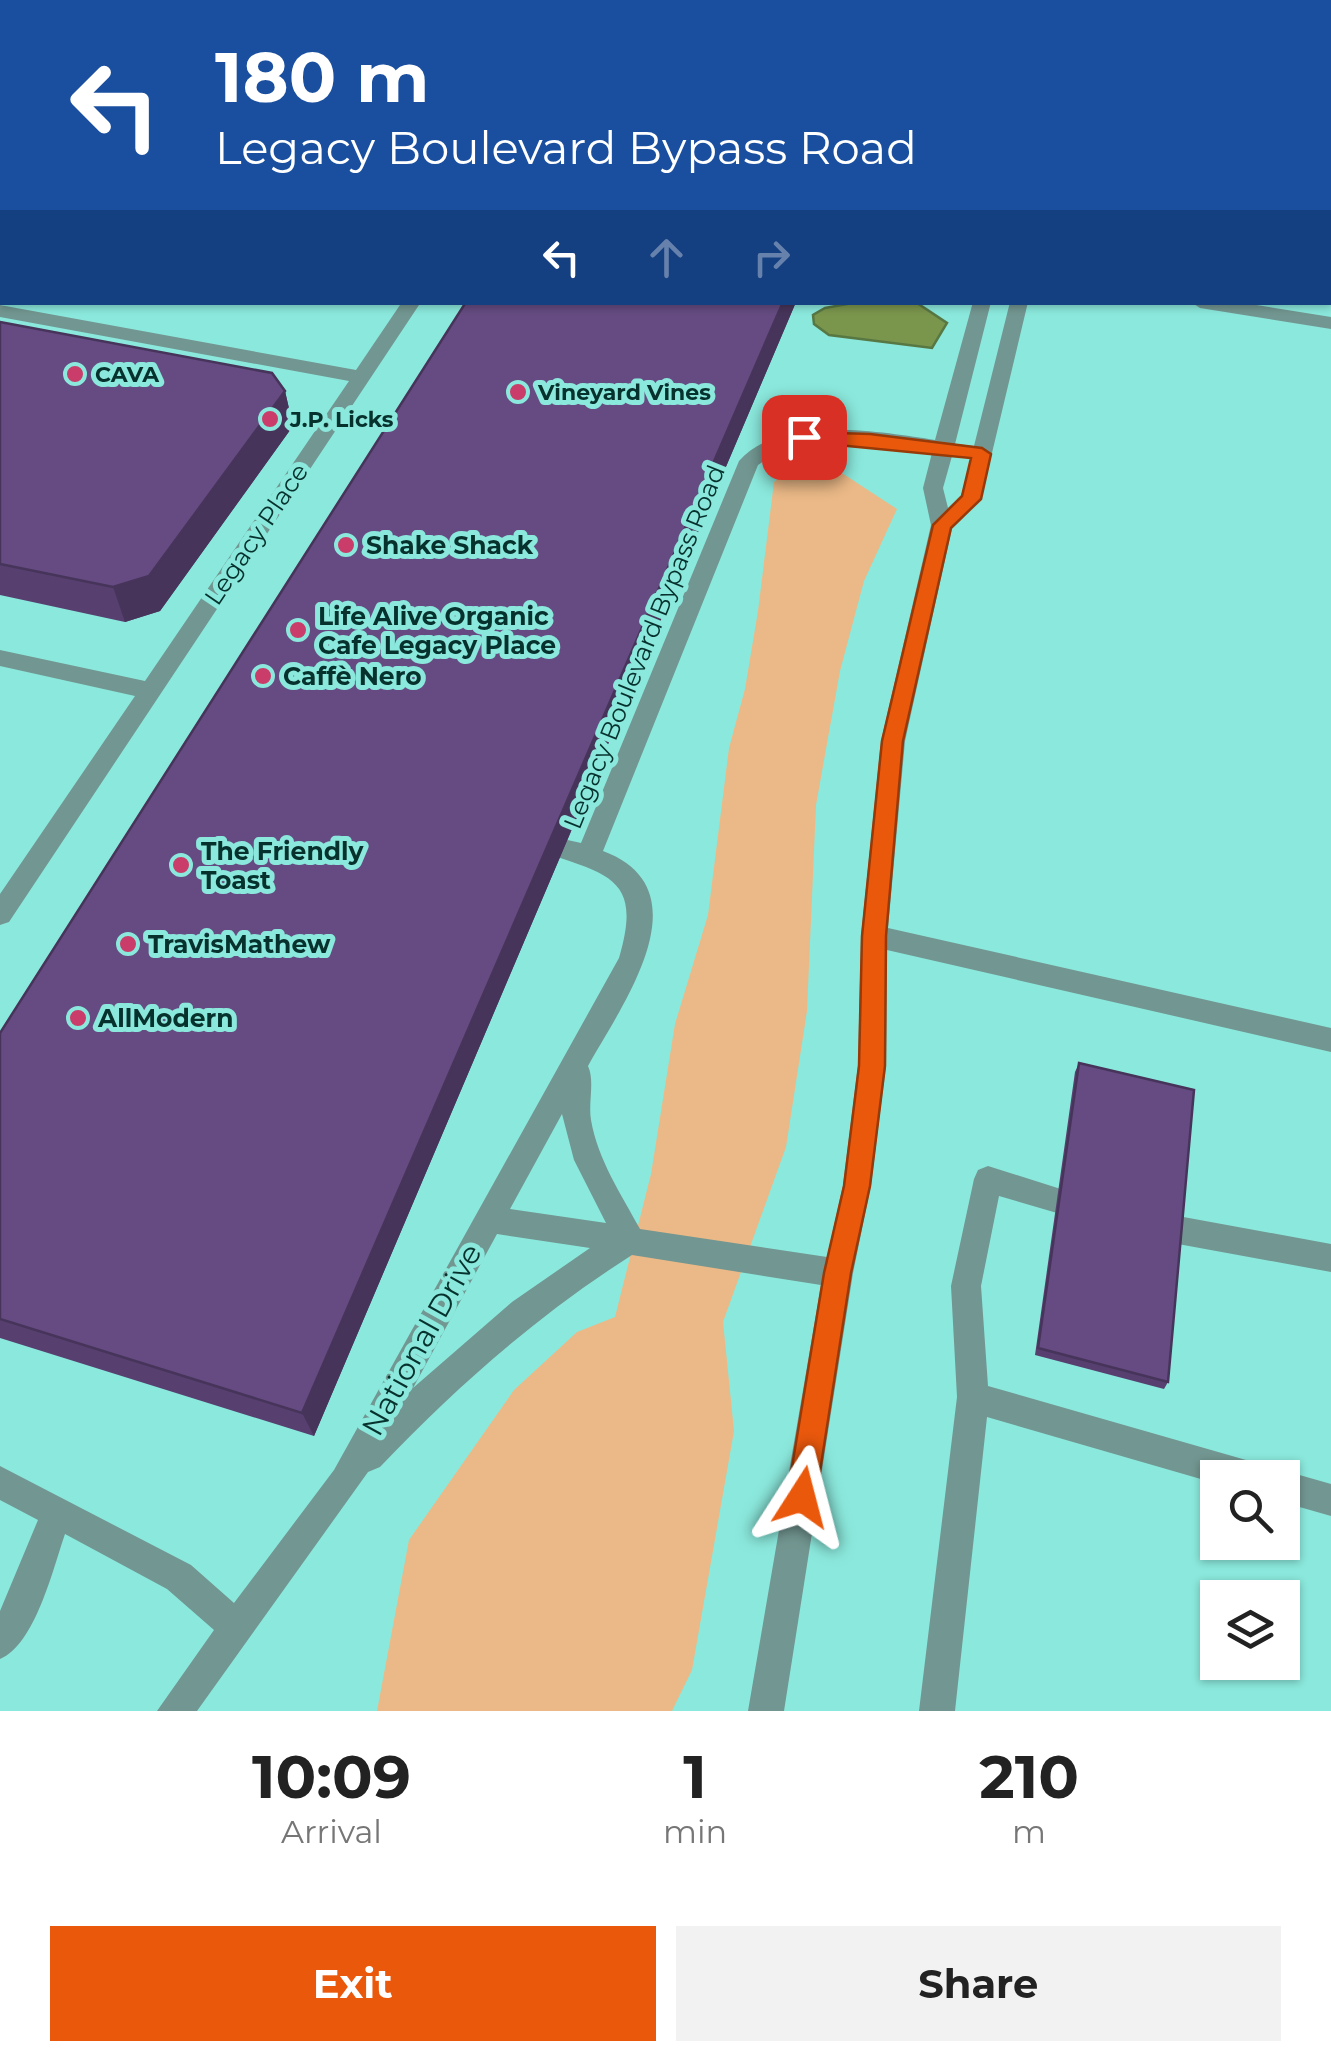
<!DOCTYPE html>
<html lang="en">
<head>
<meta charset="utf-8">
<style>
  body { margin:0; font-family:Montserrat,sans-serif; background:#f2f2f2; color:#222; height:100vh; display:flex; flex-direction:column; font-size:38px; white-space:nowrap }
  * { box-sizing:border-box; margin:0 }
  p { font-size:32px; color:#767676 }
  .icon { flex:none; width:55px; height:55px; fill:none; stroke:currentColor; stroke-width:2; stroke-linecap:round; stroke-linejoin:round }
  .map { position:relative; height:1711px; overflow:hidden }
  .drawer { display:flex; flex-direction:column; background:#fff; flex:1 }
  .drawer>* { flex:none }
  .hud { position:absolute; left:0px; top:0px; width:1332px; height:305px; box-shadow:0 2px 8px #0004; background:#1a4fa0; color:#fff; overflow:hidden }
  .buttons { position:absolute; left:1200px; top:1460px; display:grid; gap:20px }
  .buttons a { display:grid; place-items:center; width:100px; height:100px; border-radius:0px; background:#fff; box-shadow:0 2px 8px #0004; font-size:50px }
  .pin { position:absolute; display:grid; place-items:center; width:85px; height:85px; color:#fff; margin:-42px; border-radius:20px; box-shadow:0 5px 15px #0006 }
  .me { position:absolute; width:110px; margin:-55px; rotate:9deg; stroke-linejoin:round; filter:drop-shadow(0 0 8px #0008) }
  .turn { display:flex; align-items:center; gap:35px; height:210px; padding:0 50px; font-size:45px }
  .turn .icon { width:130px; height:130px; stroke-width:2.5 }
  .turn b { display:block; font-size:70px; line-height:85px }
  .lanes { display:flex; align-items:center; height:95px; padding:0 50px; background:#0003; justify-content:center; gap:50px; direction:ltr }
  .lanes .off { opacity:.35 }
  .eta { display:flex; justify-content:space-evenly; align-items:center; height:170px; text-align:center }
  .eta b { font-size:60px; font-weight:700; line-height:70px }
  .primary-button { display:flex; gap:20px; margin-top:auto; padding:20px 50px }
  .primary-button a { flex:1; height:115px; border-radius:0px; background:#ea580c; color:#fff; font-size:40px; font-weight:700; line-height:115px; text-align:center }
  .primary-button a+a { background:#f2f2f2; color:#222 }
  .map>svg:first-child { display:block }
  .green { fill:#ebb987 }
  .water { fill:#7a954c; stroke:#577743; stroke-width:2.5 }
  .lines { fill:none; stroke-linecap:round; stroke-linejoin:round }
  .minor { fill:#729691; fill-rule:evenodd }
  .wall { fill:#57406f }
  .shaded-wall { fill:#47345a }
  .building { fill:#654b81; stroke:#47345a; stroke-width:2.5 }
  .route { fill:#ea580c; stroke:#983908; stroke-width:2.5 }
  .poi-dot { fill:#ca3c69; stroke:#8be8dc; stroke-width:4 }
  .labels { text-anchor:middle; stroke-width:10; stroke-linejoin:round; paint-order:stroke }
  .far-poi-label { font-size:22px; font-weight:bold; fill:#06312d; stroke:#8be8dc; text-anchor:start }
  .street-label { font-size:25px; fill:#06312d; stroke:#8be8dc }
  .poi-label { font-size:25px; font-weight:bold; fill:#06312d; stroke:#8be8dc; text-anchor:start }
  .near-street-label { font-size:30px; fill:#06312d; stroke:#8be8dc }
</style>
</head>
<body>
<div class="map">
<svg width="1331" height="1711" viewBox="0 0 1331 1711">
  <rect width="100%" height="100%" fill="#8be8dc"/>
  <path class="green" d="M 822,460 L 897,509 L 864,581 L 840,671 L 816,805 L 807,1011 L 786,1147 L 723,1322 L 734,1431 L 692,1670 L 672,1711 L 377,1711 L 409,1540 L 514,1390 L 577,1332 L 615,1317 L 651,1174 L 675,1024 L 708,915 L 729,748 L 745,689 L 758,611 L 774,482 L 791,469 Z"/>
  <path class="water" d="M 858,302 L 917,303 L 947,323 L 932,348 L 829,335 L 814,324 L 813,315 L 825,308 Z"/>
  <g class="lines">
    <path class="minor" d="M 207,0 L 232,0 L 233,2 L 208,2 Z
      M 1122,0 L 1136,0 L 1136,2 L 1122,2 Z
      M 1159,0 L 1173,0 L 1174,2 L 1160,2 Z
      M 1210,0 L 1226,0 L 1227,2 L 1211,2 Z
      M 1330,66 L 1331,66 L 1331,76 L 1330,76 Z
      M 2,150 L 2,162 L 0,163 L 0,151 Z
      M 1330,256 L 1331,256 L 1331,266 L 1330,266 Z
      M 402,302 L 421,302 L 9,922 L 0,925 L 0,894 L 135,696 L 0,666 L 0,650 L 145,681 L 349,381 L 0,317 L 0,305 L 356,370 Z
      M 973,302 L 991,302 L 955,444 L 974,446 L 1010,302 L 1028,302 L 981,499 L 952,528 L 905,741 L 888,928 L 1331,1028 L 1331,1052 L 887,950 L 886,1065 L 871,1185 L 853,1273 L 784,1711 L 748,1711 L 821,1285 L 632,1255 C 538,1315 457,1386 380,1467 L 368,1472 L 197,1711 L 157,1711 L 214,1630 L 167,1589 L 65,1534 C 53,1569 35,1645 0,1659 L 0,1611 L 38,1520 L 0,1500 L 0,1466 L 191,1565 L 234,1603 L 334,1470 L 619,958 C 640,886 617,876 554,856 L 551,849 L 554,842 L 563,839 L 581,843 L 739,461 C 779,414 882,432 935,440 ZM 828,443 L 932,453 L 923,488 L 931,525 L 881,741 L 861,936 L 858,1065 L 843,1185 L 827,1257 L 640,1229 C 621,1194 598,1160 591,1120 C 588,1103 595,1081 588,1066 C 621,1006 707,890 603,851 L 758,465 L 778,452 ZM 952,456 L 971,459 L 961,496 L 948,508 L 943,488 ZM 562,1114 L 574,1160 L 606,1223 L 510,1209 ZM 497,1234 L 590,1248 L 512,1302 L 413,1388 Z
      M 1191,302 L 1238,302 L 1331,317 L 1331,329 L 1200,308 Z
      M 988,1166 L 1067,1191 L 1072,1200 L 1067,1209 L 1057,1213 L 999,1196 L 981,1286 L 988,1386 L 1253,1462 L 1264,1467 L 1269,1478 L 1218,1478 L 1218,1484 L 987,1417 L 955,1711 L 919,1711 L 957,1397 L 951,1286 L 974,1179 L 978,1170 Z
      M 1178,1216 L 1331,1244 L 1331,1272 L 1178,1244 L 1168,1240 L 1163,1230 L 1168,1220 Z
      M 1282,1470 L 1331,1484 L 1331,1516 L 1282,1502 L 1282,1478 L 1269,1478 Z"/>
  </g>
  <path class="wall" d="M 347,0 L 861,0 L 860,2 L 365,2 Z
    M 1280,0 L 1331,0 L 1331,17 L 1330,2 L 1284,2 Z
    M 466,302 L 796,302 L 314,1436 L 0,1338 L 0,1033 Z
    M 0,322 L 285,391 L 293,426 L 160,611 L 125,622 L 0,595 Z
    M 1079,1063 L 1168,1382 L 1164,1389 L 1035,1355 L 1075,1072 Z"/>
  <path class="shaded-wall" d="M 48,0 L 78,0 L 75,2 L 45,2 Z
    M 1321,0 L 1331,0 L 1331,17 L 1330,2 L 1321,2 Z
    M 2,40 L 2,82 L 0,84 L 0,42 Z
    M 783,302 L 796,302 L 314,1436 L 302,1413 Z
    M 285,391 L 293,426 L 160,611 L 125,622 L 113,587 Z"/>
  <path class="building" d="M 0,0 L 48,0 L 45,2 L 2,2 L 2,40 L 0,42 Z
    M 504,0 L 848,0 L 847,2 L 509,2 Z
    M 466,302 L 783,302 L 302,1413 L 0,1319 L 0,1033 Z
    M 0,322 L 272,373 L 285,391 L 149,576 L 113,587 L 0,564 Z
    M 1079,1063 L 1194,1090 L 1168,1382 L 1038,1348 Z"/>
  <path class="route" d="M 804,432 L 870,434 L 982,448 L 991,454 L 981,499 L 951,528 L 903,741 L 886,936 L 885,1066 L 870,1186 L 851,1273 L 816,1497 L 812,1507 L 802,1512 L 791,1507 L 787,1497 L 824,1273 L 844,1186 L 859,1066 L 862,936 L 882,741 L 933,525 L 962,496 L 971,458 L 797,441 L 794,437 Z"/>
  <g class="poi-dot">
    <circle cx="75" cy="374" r="10"/>
    <circle cx="518" cy="392" r="10"/>
    <circle cx="270" cy="419" r="10"/>
    <circle cx="346" cy="545" r="10"/>
    <circle cx="298" cy="630" r="10"/>
    <circle cx="263" cy="676" r="10"/>
    <circle cx="181" cy="865" r="10"/>
    <circle cx="128" cy="944" r="10"/>
    <circle cx="78" cy="1018" r="10"/>
  </g>
  <g class="labels">
    <g class="far-poi-label">
      <text x="95" y="382">CAVA</text>
      <text x="538" y="400">Vineyard Vines</text>
      <text x="290" y="427">J.P. Licks</text>
    </g>
    <g class="street-label">
      <text transform="translate(256 534) rotate(-56)" y="9">Legacy Place</text>
      <text transform="translate(644 647) rotate(-68)" y="9">Legacy Boulevard Bypass Road</text>
    </g>
    <g class="poi-label">
      <text x="366" y="554">Shake Shack</text>
      <text x="318" y="625">Life Alive Organic<tspan x="318" dy="29">Cafe Legacy Place</tspan></text>
      <text x="283" y="685">Caffè Nero</text>
      <text x="201" y="860">The Friendly<tspan x="201" dy="29">Toast</tspan></text>
      <text x="148" y="953">TravisMathew</text>
      <text x="98" y="1027">AllModern</text>
    </g>
    <g class="near-street-label">
      <text transform="translate(422 1340) rotate(-61)" y="10">National Drive</text>
    </g>
  </g>
</svg>
<div class="buttons">
<a><svg class="icon" aria-label="search" viewBox="0 0 24 24"><circle cx="10" cy="10" r="6"/><path d="M15 15l6 6"/></svg></a>
<a><svg class="icon" aria-label="layers" viewBox="0 0 24 24"><path d="M12 4l9 5-9 5-9-5zM3 14l9 5 9-5"/></svg></a>
</div>
<div class="pin" style="left:804px;top:437px;background:#d93025"><svg class="icon" aria-label="arrive" viewBox="0 0 24 24"><path d="M6 21V4h12l-3 4 3 4H6"/></svg></div>
<svg class="me" style="left:802px;top:1497px" viewBox="-20 -20 40 40"><path d="M0-17L14 15 0 8-14 15z" fill="#ea580c" stroke="#fff" stroke-width="4"/></svg>
<div class="hud">
<div class="turn"><svg class="icon" aria-label="left" viewBox="0 0 24 24"><path d="M17 20v-9H6M10 6l-5 5 5 5"/></svg><div><b>180 m</b>Legacy Boulevard Bypass Road</div></div>
<div class="lanes"><svg class="icon" aria-label="left" viewBox="0 0 24 24"><path d="M17 20v-9H6M10 6l-5 5 5 5"/></svg><svg class="icon off" aria-label="ahead" viewBox="0 0 24 24"><path d="M12 20V5M6 11l6-6 6 6"/></svg><svg class="icon off" aria-label="right" viewBox="0 0 24 24"><path d="M7 20v-9h11M14 6l5 5-5 5"/></svg></div>
</div>
</div>
<section class="drawer">
<div class="eta">
<div><b>10:09</b><p>Arrival</p></div>
<div><b>1</b><p>min</p></div>
<div><b>210</b><p>m</p></div>
</div>
<div class="primary-button"><a>Exit</a><a>Share</a></div>
</section>
</body>
</html>
